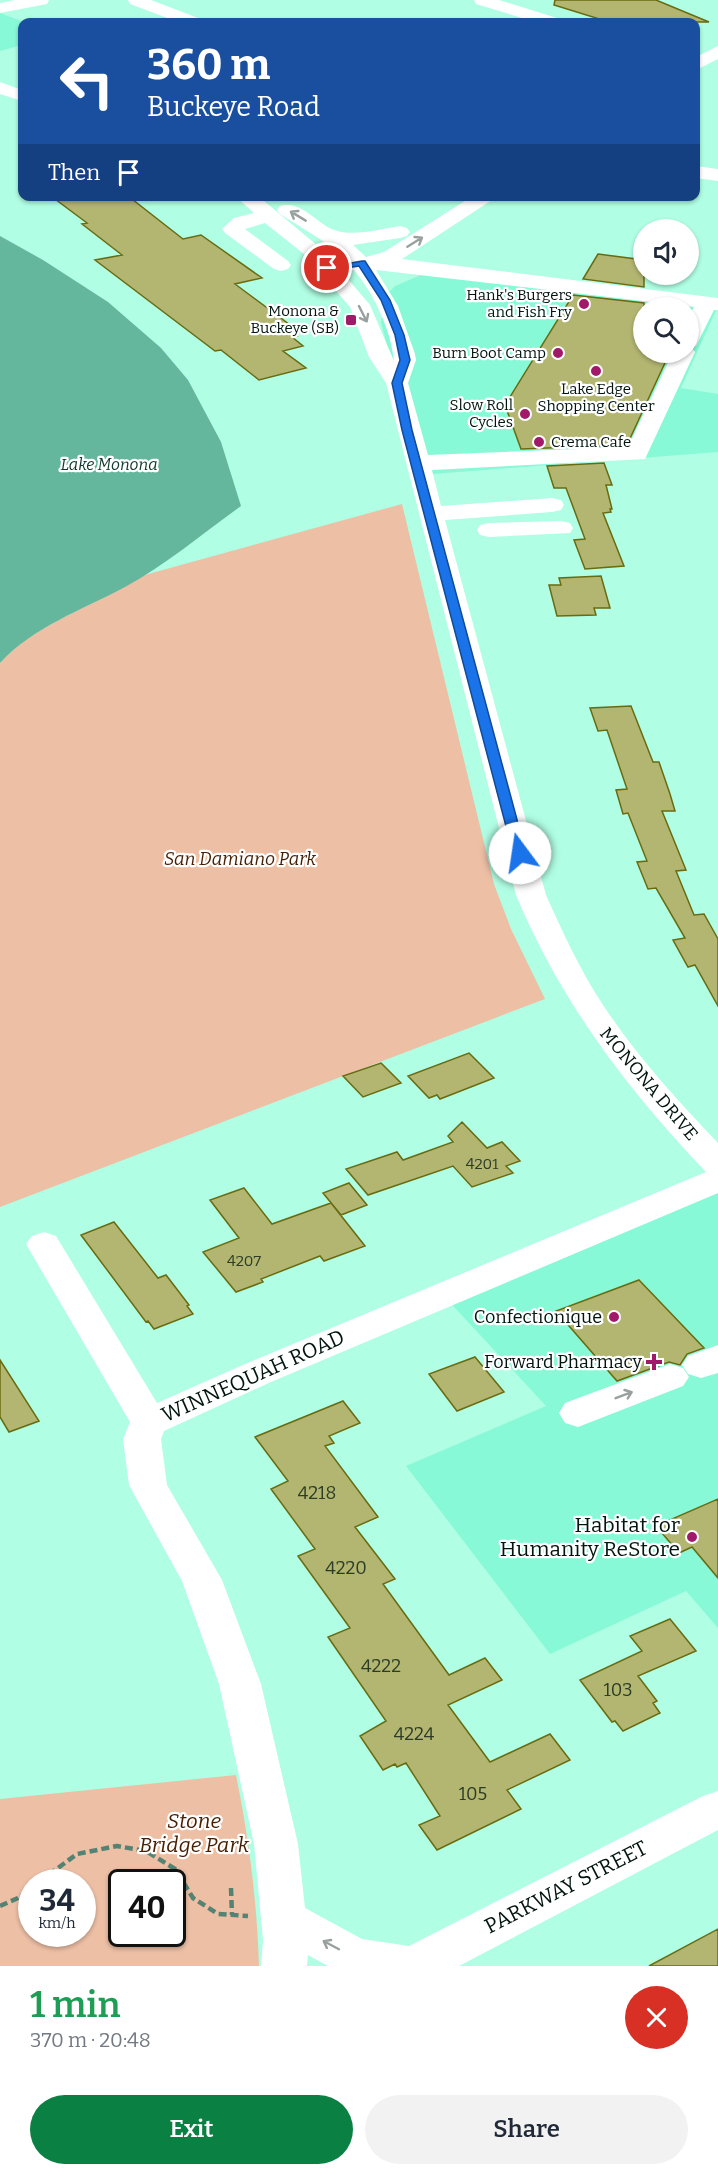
<!DOCTYPE html>
<html lang="en">
<head>
<meta charset="utf-8">
<style>
  body { margin:0; font-family:Bitter,serif; background:#f2f2f3; color:#1f2937; height:100vh; display:flex; flex-direction:column; font-size:22px; white-space:nowrap }
  * { box-sizing:border-box; margin:0 }
  p { font-size:20px; color:#747a83 }
  .icon { flex:none; width:33px; height:33px; fill:none; stroke:currentColor; stroke-width:2; stroke-linecap:round; stroke-linejoin:round }
  .map { position:relative; height:1966px; overflow:hidden }
  .drawer { display:flex; flex-direction:column; background:#fff; flex:1 }
  .drawer>* { flex:none }
  .hud { position:absolute; left:18px; top:18px; width:682px; height:183px; border-radius:12px; box-shadow:0 2px 4px #0004; background:#1a4fa0; color:#fff; overflow:hidden }
  .fabs { position:absolute; left:633px; top:219px; display:grid; gap:12px }
  .fabs a { display:grid; place-items:center; width:66px; height:66px; border-radius:50%; background:#fff; box-shadow:0 2px 4px #0004; font-size:30px }
  .speed { position:absolute; left:18px; top:1869px; display:flex; gap:12px; font-size:30px; font-weight:700; text-align:center }
  .speed>* { display:grid; place-content:center; width:78px; height:78px; border-radius:50%; background:#fff; box-shadow:0 2px 4px #0004; line-height:1 }
  .speed small { font-size:15px; font-weight:400 }
  .speed .limit { border:3px solid #111; border-radius:9px; background:#fff; color:#111 }
  .pin { position:absolute; display:grid; place-items:center; width:51px; height:51px; color:#fff; margin:-26px; border:3px solid #fff; border-radius:50%; box-shadow:0 2px 6px #0007 }
  .me { position:absolute; width:66px; margin:-33px; rotate:346deg; stroke-linejoin:round; filter:drop-shadow(0 0 4px #0008) }
  .turn { display:flex; align-items:center; gap:21px; height:126px; padding:0 30px; font-size:27px }
  .turn .icon { width:78px; height:78px; stroke-width:2.5 }
  .turn b { display:block; font-size:42px; line-height:51px }
  .then { display:flex; align-items:center; height:57px; padding:0 30px; background:#0003; gap:12px; font-size:22px }
  .round { display:grid; place-items:center; flex:none; width:63px; height:63px; border-radius:32px; background:#f2f2f3 }
  .head { display:flex; align-items:center; justify-content:space-between; height:102px; padding:0 30px }
  h1 { font-size:36px; font-weight:600; line-height:45px; color:#1e9e55 }
  .button { display:flex; gap:12px; margin-top:auto; padding:12px 30px }
  .button a { flex:1; height:69px; border-radius:36px; background:#0b8043; color:#fff; font-size:24px; font-weight:600; line-height:69px; text-align:center }
  .button a+a { background:#f2f2f3; color:#1f2937 }
  .map>svg:first-child { display:block }
  .built { fill:#88f9d6; fill-rule:evenodd }
  .green { fill:#edbfa5; fill-rule:evenodd }
  .water { fill:#64b79d }
  .building { fill:#b2b671; stroke:#696b11; stroke-width:1.5 }
  .lines { fill:none; stroke-linecap:round; stroke-linejoin:round }
  .path { stroke:#548373; stroke-width:4.5; stroke-dasharray:8 4; stroke-linecap:butt }
  .minor { fill:#fff; fill-rule:evenodd }
  .oneway { stroke:#99a19f }
  .route { fill:#1a73e8; stroke:#114b97; stroke-width:1.5 }
  .poi-dot { fill:#a01a69; stroke:#fff; stroke-width:2 }
  .labels { text-anchor:middle; stroke-width:4.5; stroke-linejoin:round; paint-order:stroke }
  .far-poi-label { font-size:15px; fill:#01140e; stroke:#fff; text-anchor:end }
  .number-label { font-size:15px; fill:#2d3c27 }
  .far-water-label { font-size:16px; font-style:italic; fill:#10372c; stroke:#fff }
  .park-label { font-size:18px; font-style:italic; fill:#461e01; stroke:#fff }
  .street-label { font-size:18px; fill:#01140e; stroke:#fff }
  .poi-label { font-size:18px; fill:#01140e; stroke:#fff; text-anchor:end }
  .near-number-label { font-size:18px; fill:#2d3c27 }
  .near-street-label { font-size:21px; fill:#01140e; stroke:#fff }
  .near-poi-label { font-size:21px; fill:#01140e; stroke:#fff; text-anchor:end }
  .near-park-label { font-size:21px; font-style:italic; fill:#461e01; stroke:#fff }
</style>
</head>
<body>
<div class="map">
<svg width="718" height="1966" viewBox="0 0 718 1966">
  <rect width="100%" height="100%" fill="#b0fee3"/>
  <path class="built" d="M 0,13 L 24,22 L 22,45 L 0,51 Z
    M 433,270 L 718,306 L 681,388 L 718,394 L 718,452 L 420,475 L 381,322 L 387,294 L 395,286 ZM 644,308 L 688,308 L 688,352 L 644,352 Z
    M 718,1180 L 718,1628 L 686,1591 L 550,1654 L 406,1466 L 546,1406 L 443,1295 Z"/>
  <path class="green" d="M 402,504 L 494,884 L 511,929 L 545,999 L 0,1207 L 0,663 C 38,621 96,607 141,576 Z
    M 236,1775 C 249,1839 257,1901 259,1966 L 0,1966 L 0,1799 ZM 32,1882 L 82,1882 L 82,1934 L 32,1934 ZM 122,1882 L 172,1882 L 172,1934 L 122,1934 Z"/>
  <path class="water" d="M 0,236 L 43,260 L 108,302 L 161,348 L 188,380 L 221,442 L 241,506 C 203,533 166,565 125,587 C 82,610 33,627 0,663 Z"/>
  <path class="building" d="M 555,0 L 656,0 L 709,22 L 609,22 L 554,5 Z
    M 51,196 L 128,196 L 183,239 L 201,235 L 262,278 L 235,284 L 297,330 L 292,332 L 297,336 L 292,337 L 303,346 L 283,351 L 306,368 L 259,380 L 221,350 L 215,351 L 95,260 L 122,255 L 82,224 L 87,223 Z
    M 598,254 L 644,260 L 644,287 L 583,279 Z
    M 573,295 L 644,303 L 644,352 L 670,352 L 627,445 L 521,449 L 505,405 Z
    M 604,463 L 612,485 L 606,485 L 612,509 L 610,509 L 611,512 L 603,513 L 624,566 L 585,569 L 574,540 L 585,539 L 566,488 L 554,488 L 547,466 Z
    M 601,576 L 610,608 L 594,608 L 596,615 L 557,616 L 549,585 L 561,585 L 559,578 Z
    M 631,706 L 653,762 L 659,762 L 670,794 L 675,811 L 662,811 L 686,870 L 676,871 L 694,915 L 704,914 L 718,939 L 718,1006 L 695,965 L 688,967 L 673,940 L 685,938 L 656,888 L 648,889 L 637,862 L 647,861 L 628,813 L 623,814 L 616,790 L 627,789 L 607,730 L 598,731 L 590,708 Z
    M 469,1053 L 494,1078 L 440,1099 L 437,1095 L 429,1098 L 408,1076 Z
    M 381,1063 L 401,1083 L 363,1097 L 343,1076 Z
    M 462,1122 L 487,1148 L 502,1142 L 520,1161 L 506,1166 L 513,1173 L 472,1187 L 453,1166 L 368,1195 L 346,1169 L 397,1152 L 403,1160 L 453,1142 L 448,1136 Z
    M 349,1183 L 367,1205 L 341,1215 L 323,1193 Z
    M 244,1188 L 272,1224 L 331,1203 L 365,1246 L 324,1261 L 320,1256 L 261,1279 L 263,1282 L 236,1292 L 203,1252 L 239,1238 L 210,1200 Z
    M 114,1222 L 158,1278 L 166,1275 L 189,1305 L 187,1306 L 193,1314 L 154,1329 L 148,1321 L 146,1322 L 81,1235 Z
    M 639,1280 L 704,1348 L 687,1354 L 680,1365 L 669,1362 L 617,1381 L 556,1311 Z
    M 475,1357 L 504,1392 L 457,1411 L 429,1374 Z
    M 0,1360 L 39,1421 L 9,1432 L 0,1417 Z
    M 343,1401 L 360,1423 L 329,1436 L 334,1443 L 325,1446 L 378,1517 L 355,1527 L 395,1579 L 383,1584 L 449,1675 L 485,1658 L 502,1680 L 448,1705 L 490,1762 L 550,1734 L 570,1760 L 507,1790 L 521,1809 L 437,1850 L 419,1825 L 440,1816 L 406,1763 L 397,1767 L 395,1764 L 383,1770 L 360,1736 L 386,1721 L 328,1637 L 350,1628 L 298,1556 L 315,1549 L 271,1489 L 288,1481 L 255,1437 Z
    M 718,1499 L 718,1578 L 692,1547 L 679,1553 L 656,1526 Z
    M 670,1619 L 696,1651 L 638,1676 L 657,1701 L 653,1703 L 660,1713 L 623,1731 L 615,1721 L 612,1722 L 580,1680 L 642,1651 L 630,1636 Z
    M 718,1929 L 718,1966 L 649,1966 Z"/>
  <g class="lines">
    <path class="path" d="M 39,1882 L 77,1854 L 117,1846 L 146,1851 L 175,1869 L 193,1898 L 218,1914 L 248,1916
      M 231,1888 L 232,1915
      M 0,1906 L 18,1898 L 32,1888"/>
    <path class="minor" d="M 15,0 L 49,0 L 47,4 L 0,13 L 0,3 Z
      M 128,0 L 151,0 L 198,18 L 201,22 L 178,22 L 130,4 Z
      M 474,0 L 499,0 L 557,18 L 560,22 L 535,22 L 476,4 Z
      M 718,46 L 718,59 L 696,70 L 696,57 Z
      M 0,82 L 22,90 L 22,101 L 0,94 Z
      M 696,166 L 718,169 L 718,181 L 696,178 Z
      M 235,196 L 258,196 L 318,246 L 332,261 L 344,259 L 323,241 L 280,214 L 277,210 L 280,206 C 301,200 316,223 334,230 C 354,237 380,229 400,226 L 407,228 L 410,232 L 407,236 L 400,238 L 353,245 L 366,257 L 384,252 L 473,196 L 498,196 L 402,259 L 718,298 L 718,310 L 714,310 L 696,346 L 691,347 L 695,352 L 645,459 L 432,470 L 441,506 L 552,498 L 561,500 L 564,505 L 561,510 L 552,512 L 445,520 L 546,895 C 563,933 580,970 603,1005 C 636,1055 677,1100 718,1143 L 718,1193 L 271,1382 L 164,1431 L 161,1439 L 167,1485 L 222,1580 L 261,1684 L 298,1844 L 305,1908 L 362,1939 L 409,1946 L 703,1796 L 718,1791 L 718,1830 L 459,1966 L 328,1966 L 308,1955 L 307,1966 L 261,1966 L 263,1940 L 254,1844 L 219,1684 L 182,1581 L 129,1485 L 123,1439 L 130,1422 L 26,1244 L 32,1236 L 44,1232 L 56,1236 L 157,1403 L 245,1364 L 706,1172 C 626,1088 561,1002 516,895 L 386,383 L 369,357 L 350,307 L 304,254 L 265,223 L 245,229 L 288,261 L 291,265 L 288,269 L 281,271 L 274,269 L 225,233 L 222,229 L 234,218 L 254,213 ZM 354,270 C 374,294 391,330 394,361 L 370,305 L 342,272 ZM 376,270 L 694,307 L 688,318 L 688,352 L 673,352 L 628,447 L 428,455 L 408,383 L 416,360 L 415,354 L 398,306 Z
      M 561,521 L 570,523 L 573,528 L 570,533 L 489,537 L 480,535 L 477,530 L 480,525 L 489,523 Z
      M 718,1345 L 718,1373 L 701,1378 L 688,1374 L 682,1365 L 688,1356 Z
      M 670,1364 L 683,1368 L 689,1377 L 683,1386 L 578,1427 L 565,1423 L 559,1413 L 565,1403 Z"/>
  </g>
  <defs><path id="oneway-shaft" d="M-6 0H5M1.5-3L5.5 0L1.5 3" fill="none" stroke-width="1.6" stroke-linecap="round" stroke-linejoin="round" transform="scale(1.5)"/></defs>
  <g class="oneway">
    <use href="#oneway-shaft" transform="translate(298 216) rotate(-149)"/>
    <use href="#oneway-shaft" transform="translate(415 242) rotate(-32)"/>
    <use href="#oneway-shaft" transform="translate(363 314) rotate(63)"/>
    <use href="#oneway-shaft" transform="translate(624 1395) rotate(-21)"/>
    <use href="#oneway-shaft" transform="translate(331 1945) rotate(-152)"/>
  </g>
  <path class="route" d="M 362,261 L 365,261 L 390,300 L 404,335 L 410,360 L 402,383 L 412,430 L 526,853 L 524,856 L 515,856 L 513,853 L 402,430 L 392,383 L 400,360 L 395,335 L 381,300 L 359,266 L 327,271 L 323,268 Z"/>
  <g class="poi-dot">
    <circle cx="584" cy="304" r="6"/>
    <rect x="345" y="314" width="12" height="12" rx="3"/>
    <circle cx="558" cy="353" r="6"/>
    <circle cx="596" cy="371" r="6"/>
    <circle cx="525" cy="414" r="6"/>
    <circle cx="539" cy="442" r="6"/>
    <circle cx="614" cy="1317" r="6"/>
    <path d="M651 1353h6v6h6v6h-6v6h-6v-6h-6v-6h6z"/>
    <circle cx="692" cy="1537" r="6"/>
  </g>
  <g class="labels">
    <g class="far-poi-label">
      <text x="572" y="300">Hank's Burgers<tspan x="572" dy="17">and Fish Fry</tspan></text>
      <text x="339" y="316">Monona &amp;<tspan x="339" dy="17">Buckeye (SB)</tspan></text>
      <text x="546" y="358">Burn Boot Camp</text>
      <text x="596" y="394" text-anchor="middle">Lake Edge<tspan x="596" dy="17">Shopping Center</tspan></text>
      <text x="513" y="410">Slow Roll<tspan x="513" dy="17">Cycles</tspan></text>
      <text x="551" y="447" text-anchor="start">Crema Cafe</text>
    </g>
    <g class="number-label">
      <text x="482" y="1169">4201</text>
      <text x="244" y="1266">4207</text>
    </g>
    <g class="far-water-label">
      <text x="109" y="470">Lake Monona</text>
    </g>
    <g class="park-label">
      <text x="240" y="865">San Damiano Park</text>
    </g>
    <g class="street-label">
      <text transform="translate(649 1084) rotate(50)" y="6">MONONA DRIVE</text>
    </g>
    <g class="poi-label">
      <text x="602" y="1323">Confectionique</text>
      <text x="642" y="1368">Forward Pharmacy</text>
    </g>
    <g class="near-number-label">
      <text x="317" y="1499">4218</text>
      <text x="346" y="1574">4220</text>
      <text x="381" y="1672">4222</text>
      <text x="618" y="1696">103</text>
      <text x="414" y="1740">4224</text>
      <text x="473" y="1800">105</text>
    </g>
    <g class="near-street-label">
      <text transform="translate(253 1376) rotate(-24)" y="7">WINNEQUAH ROAD</text>
      <text transform="translate(566 1887) rotate(-27)" y="7">PARKWAY STREET</text>
    </g>
    <g class="near-poi-label">
      <text x="680" y="1532">Habitat for<tspan x="680" dy="24">Humanity ReStore</tspan></text>
    </g>
    <g class="near-park-label">
      <text x="194" y="1828">Stone<tspan x="194" dy="24">Bridge Park</tspan></text>
    </g>
  </g>
</svg>
<div class="fabs">
<a><svg class="icon" aria-label="sound" viewBox="0 0 24 24"><path d="M4 9h4l5-4v14l-5-4H4zM17 9q2 3 0 6"/></svg></a>
<a><svg class="icon" aria-label="search" viewBox="0 0 24 24"><circle cx="10" cy="10" r="6"/><path d="M15 15l6 6"/></svg></a>
</div>
<div class="speed"><div>34<small>km/h</small></div><div class="limit">40</div></div>
<div class="pin" style="left:327px;top:268px;background:#d93025"><svg class="icon" aria-label="arrive" viewBox="0 0 24 24"><path d="M6 21V4h12l-3 4 3 4H6"/></svg></div>
<svg class="me" style="left:520px;top:853px" viewBox="-20 -20 40 40"><circle r="19" fill="#fff"/><path d="M0-13L10 11 0 6-10 11z" fill="#1a73e8"/></svg>
<div class="hud">
<div class="turn"><svg class="icon" aria-label="left" viewBox="0 0 24 24"><path d="M17 20v-9H6M10 6l-5 5 5 5"/></svg><div><b>360 m</b>Buckeye Road</div></div>
<div class="then">Then<svg class="icon" aria-label="arrive" viewBox="0 0 24 24"><path d="M6 21V4h12l-3 4 3 4H6"/></svg></div>
</div>
</div>
<section class="drawer">
<div class="head"><div><h1>1 min</h1><p>370 m · 20:48</p></div><a class="round" style="background:#d93025;color:#fff"><svg class="icon" aria-label="close" viewBox="0 0 24 24"><path d="M6 6l12 12M18 6L6 18"/></svg></a></div>
<div class="button"><a>Exit</a><a>Share</a></div>
</section>
</body>
</html>
